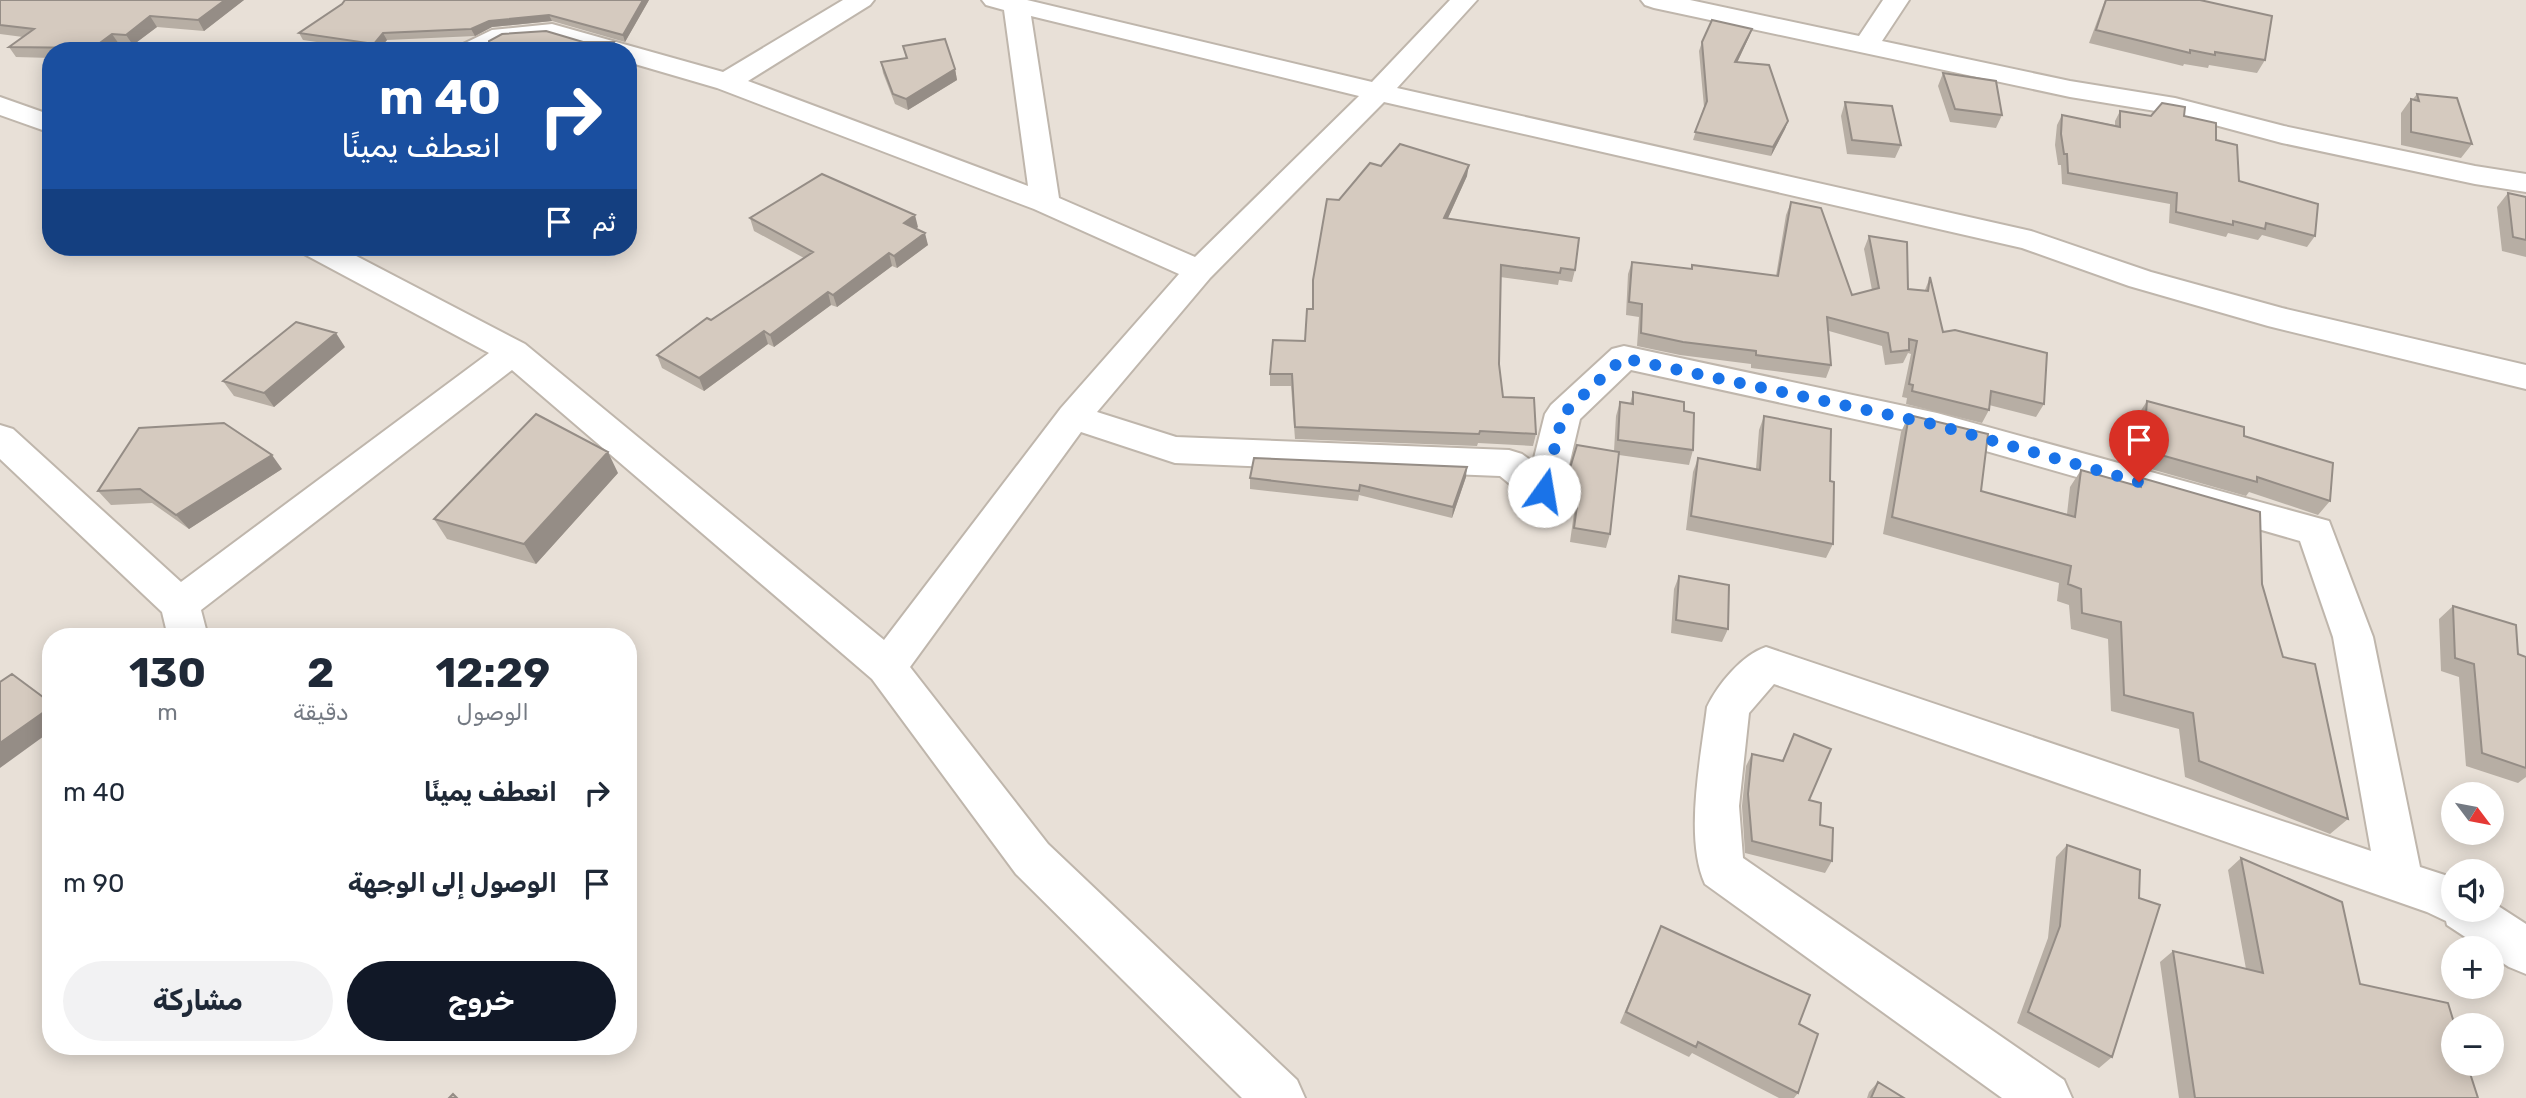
<!DOCTYPE html>
<html lang="ar">
<head>
<meta charset="utf-8">
<style>
  body { margin:0; font-family:Rubik,Vazirmatn,sans-serif; background:#f2f2f3; color:#1f2937; direction:rtl; height:100vh; display:flex; flex-direction:column; font-size:26px; white-space:nowrap }
  * { box-sizing:border-box; margin:0 }
  p { font-size:23px; color:#747a83 }
  .icon { flex:none; width:38px; height:38px; fill:none; stroke:currentColor; stroke-width:2; stroke-linecap:round; stroke-linejoin:round }
  .map { position:relative; flex:1; overflow:hidden; direction:ltr }
  .sheet { position:absolute; left:42px; top:628px; width:595px; height:427px; display:flex; flex-direction:column; background:#fff; border-radius:28px; box-shadow:0 4px 18px #0003; direction:rtl }
  .sheet>* { flex:none }
  .banner { position:absolute; left:42px; top:42px; width:595px; height:214px; border-radius:28px; box-shadow:0 4px 18px #0003; direction:rtl; background:#1a4fa0; color:#fff; overflow:hidden }
  .needle { width:46px; rotate:122deg }
  .tools { position:absolute; left:2441px; top:782px; display:grid; gap:14px }
  .tools a { display:grid; place-items:center; width:63px; height:63px; border-radius:50%; background:#fff; box-shadow:0 4px 18px #0003; font-size:35px }
  .pin { position:absolute; display:grid; place-items:center; width:60px; height:60px; color:#fff; margin:-72px -30px; border-radius:50% 50% 50% 0; rotate:-45deg; box-shadow:0 0 7px #0007 }
  .pin .icon { rotate:45deg }
  .me { position:absolute; width:77px; margin:-38px; rotate:13deg; stroke-linejoin:round; filter:drop-shadow(0 0 5px #0008) }
  .turn { display:flex; align-items:center; gap:24px; height:147px; padding:0 21px; font-size:32px }
  .turn .icon { width:91px; height:91px; stroke-width:2.5 }
  .turn b { display:block; font-size:49px; line-height:60px }
  .then { display:flex; align-items:center; height:66px; padding:0 21px; background:#0003; gap:14px; font-size:26px }
  .eta { display:flex; justify-content:space-evenly; align-items:center; height:119px; text-align:center }
  .eta b { font-size:42px; font-weight:700; line-height:49px }
  .cta { display:flex; gap:14px; margin-top:auto; padding:14px 21px }
  .cta a { flex:1; height:80px; border-radius:42px; background:#111827; color:#fff; font-size:28px; font-weight:700; line-height:80px; text-align:center }
  .cta a+a { background:#f2f2f3; color:#1f2937 }
  ul { padding:0; list-style:none }
  li { display:flex; align-items:center; gap:21px; height:91px; padding:0 21px }
  li div { flex:1 }
  li b { display:block; font-size:26px }
  li em { font-style:normal }
  .map>svg:first-child { display:block }
  .residential { fill:#e8e0d7; fill-rule:evenodd }
  .lines { fill:none; stroke-linecap:round; stroke-linejoin:round }
  .minor-casing { stroke:#bfb6ac; stroke-width:4 }
  .minor { fill:#fff; fill-rule:evenodd }
  .wall { fill:#b7aea4 }
  .shaded-wall { fill:#958d86 }
  .building { fill:#d5cabf; stroke:#958d86; stroke-width:2 }
  .route { stroke:#1a73e8; stroke-width:12; stroke-dasharray:0 21.6 }
</style>
</head>
<body>
<div class="map">
<svg width="2526" height="1098" viewBox="0 0 2526 1098">
  <rect width="100%" height="100%" fill="#f4efe9"/>
  <path class="residential" d="M 0,0 L 2526,0 L 2526,1098 L 0,1098 ZM 51,51 L 628,51 L 628,247 L 51,247 ZM 51,637 L 628,637 L 628,1046 L 51,1046 ZM 2454,794 L 2492,794 L 2492,833 L 2454,833 ZM 2454,872 L 2492,872 L 2492,910 L 2454,910 ZM 2454,948 L 2492,948 L 2492,987 L 2454,987 ZM 2454,1026 L 2492,1026 L 2492,1064 L 2454,1064 Z"/>
  <g class="lines">
    <g class="minor-casing">
      <path id="minor" d="M 843,0 L 874,0 L 870,5 L 748,81 L 1028,186 L 1004,10 L 986,5 L 982,0 L 1027,0 L 1372,82 L 1450,0 L 1477,0 L 1397,88 L 2031,231 L 2151,272 L 2282,308 L 2526,365 L 2526,389 L 2268,326 L 2129,286 L 2022,248 L 1384,102 L 1210,278 L 1097,412 L 1176,437 L 1509,450 L 1522,454 L 1533,462 L 1545,414 L 1551,405 L 1612,349 L 1624,346 L 1937,413 L 2329,521 L 2373,637 L 2420,867 L 2454,878 L 2454,910 L 2492,910 L 2492,902 L 2526,924 L 2526,974 L 2509,967 L 2492,956 L 2492,948 L 2482,948 L 2447,925 L 2446,921 L 2427,912 L 1774,684 L 1749,713 L 1739,806 L 1743,858 L 2064,1080 L 2072,1098 L 2002,1098 L 1705,884 C 1684,838 1701,757 1707,707 C 1718,684 1742,655 1766,647 L 2371,851 L 2333,637 L 2300,541 L 1937,437 L 1631,370 L 1580,419 L 1563,491 L 1557,501 C 1532,508 1519,491 1500,476 L 1175,463 L 1081,432 L 910,667 L 1048,844 L 1297,1080 L 1305,1098 L 1242,1098 L 1016,874 L 872,679 L 512,370 L 201,610 L 208,637 L 168,637 L 162,612 L 0,459 L 0,425 L 13,429 L 181,582 L 489,353 L 304,254 L 299,247 L 339,247 L 525,344 L 884,640 L 1061,408 L 1179,274 L 1034,209 L 717,88 L 628,62 L 628,51 L 588,51 L 551,40 L 506,43 L 491,51 L 457,51 L 461,45 L 492,30 L 552,24 L 723,72 ZM 1031,16 L 1359,96 L 1195,257 L 1059,198 Z
        M 1641,0 L 1690,0 L 1859,36 L 1883,0 L 1909,0 L 1882,41 L 2070,81 L 2175,98 L 2284,126 L 2475,166 L 2526,174 L 2526,192 L 2475,184 L 2282,143 L 2174,114 L 2070,97 L 1654,8 L 1645,5 Z
        M 0,97 L 51,115 L 51,133 L 0,115 Z"/>
    </g>
    <use href="#minor" class="minor"/>
  </g>
  <path class="wall" d="M 0,0 L 244,0 L 204,31 L 157,27 L 133,45 L 119,44 L 110,51 L 51,51 L 51,58 L 16,57 L 9,47 L 23,37 L 0,34 Z
    M 649,0 L 625,42 L 552,21 L 492,27 L 475,36 L 387,40 L 378,51 L 303,40 L 299,33 Z
    M 2105,0 L 2200,0 L 2265,60 L 2257,73 L 2209,65 L 2208,68 L 2184,64 L 2183,66 L 2089,43 Z
    M 1752,29 L 1749,37 L 1737,63 L 1788,121 L 1785,129 L 1771,156 L 1693,140 L 1704,107 L 1699,51 L 1702,42 Z
    M 903,46 L 955,69 L 957,80 L 908,110 L 895,104 L 883,73 L 881,62 L 906,58 Z
    M 1943,73 L 2002,115 L 1996,128 L 1950,122 L 1938,86 Z
    M 2417,94 L 2472,144 L 2461,158 L 2401,145 L 2401,113 L 2411,99 L 2413,99 Z
    M 1845,102 L 1901,145 L 1895,158 L 1847,154 L 1841,116 Z
    M 2120,111 L 2151,116 L 2184,116 L 2216,140 L 2239,181 L 2315,236 L 2307,247 L 2262,235 L 2258,240 L 2228,233 L 2226,237 L 2169,223 L 2170,204 L 2062,184 L 2061,165 L 2058,165 L 2055,145 L 2057,125 L 2062,115 L 2115,125 L 2115,121 Z
    M 1381,166 L 1467,176 L 1448,218 L 1575,270 L 1572,282 L 1559,280 L 1558,285 L 1500,277 L 1499,364 L 1503,397 L 1536,434 L 1533,446 L 1478,443 L 1477,446 L 1295,439 L 1291,386 L 1270,386 L 1270,374 L 1305,341 L 1313,309 Z
    M 2508,193 L 2526,197 L 2526,257 L 2502,251 L 2497,207 Z
    M 1791,202 L 1852,295 L 1872,290 L 1864,249 L 1869,236 L 1908,289 L 1925,290 L 1930,277 L 1943,332 L 2044,404 L 2036,417 L 1989,405 L 1989,410 L 1982,423 L 1906,404 L 1907,398 L 1902,397 L 1911,354 L 1908,353 L 1903,363 L 1885,365 L 1882,346 L 1829,331 L 1831,365 L 1826,378 L 1751,368 L 1751,364 L 1680,355 L 1637,346 L 1639,317 L 1626,315 L 1628,274 L 1632,262 L 1691,269 L 1692,265 L 1776,276 L 1786,215 Z
    M 750,218 L 918,227 L 916,229 L 928,245 L 897,268 L 892,266 L 837,307 L 831,305 L 774,347 L 768,344 L 704,391 L 662,368 L 657,355 L 804,258 L 754,231 Z
    M 345,347 L 274,407 L 234,396 L 223,381 Z
    M 1633,392 L 1684,411 L 1693,450 L 1689,465 L 1619,455 L 1610,534 L 1606,548 L 1570,542 L 1575,505 L 1561,502 L 1564,488 L 1614,451 L 1616,416 L 1620,402 L 1630,404 Z
    M 2147,401 L 2244,436 L 2330,501 L 2318,515 L 2249,492 L 2246,496 L 2133,464 L 2138,415 Z
    M 1909,415 L 1981,491 L 2067,514 L 2070,487 L 2081,470 L 2137,486 L 2142,478 L 2262,584 L 2283,657 L 2348,819 L 2330,834 L 2185,777 L 2179,729 L 2111,711 L 2108,639 L 2071,629 L 2069,605 L 2057,601 L 2059,583 L 1883,534 L 1901,432 Z
    M 1764,416 L 1830,481 L 1833,544 L 1826,558 L 1686,530 L 1693,472 L 1698,458 L 1756,469 L 1759,430 Z
    M 282,469 L 189,529 L 152,503 L 111,505 L 98,491 Z
    M 618,473 L 536,564 L 447,539 L 434,519 Z
    M 1466,477 L 1452,518 L 1359,495 L 1358,501 L 1250,489 L 1250,478 Z
    M 1679,576 L 1728,629 L 1722,642 L 1671,633 L 1674,589 Z
    M 2453,606 L 2518,654 L 2526,657 L 2526,777 L 2518,783 L 2466,766 L 2459,677 L 2441,671 L 2439,619 Z
    M 1794,734 L 1809,800 L 1820,825 L 1832,861 L 1825,873 L 1745,853 L 1742,806 L 1746,766 L 1752,754 L 1782,761 Z
    M 2067,845 L 2112,1057 L 2099,1068 L 2017,1023 L 2048,938 L 2056,857 Z
    M 2241,858 L 2360,984 L 2478,1098 L 2179,1098 L 2160,962 L 2173,951 L 2246,969 L 2228,870 Z
    M 1661,926 L 1799,1024 L 1798,1093 L 1794,1098 L 1779,1098 L 1692,1053 L 1689,1057 L 1620,1023 Z
    M 1878,1082 L 1904,1098 L 1867,1098 L 1869,1092 Z"/>
  <path class="shaded-wall" d="M 225,0 L 244,0 L 204,31 L 198,20 Z
    M 643,0 L 649,0 L 625,42 L 623,35 Z
    M 549,15 L 552,21 L 492,27 L 475,36 L 471,29 L 489,21 Z
    M 150,16 L 157,27 L 133,45 L 126,35 Z
    M 1752,29 L 1749,37 L 1733,71 L 1735,62 Z
    M 383,33 L 387,40 L 377,51 L 374,44 Z
    M 112,34 L 119,44 L 110,51 L 96,51 L 93,48 Z
    M 614,42 L 617,51 L 584,51 Z
    M 955,69 L 957,80 L 908,110 L 906,99 Z
    M 1788,121 L 1785,129 L 1771,156 L 1773,147 Z
    M 1469,165 L 1467,176 L 1443,229 L 1444,218 Z
    M 915,215 L 918,227 L 906,236 L 904,223 Z
    M 925,233 L 928,245 L 897,268 L 894,256 Z
    M 889,253 L 892,266 L 837,307 L 833,295 Z
    M 828,292 L 831,305 L 774,347 L 770,335 Z
    M 764,331 L 768,344 L 704,391 L 699,378 Z
    M 336,333 L 345,347 L 274,407 L 264,393 Z
    M 608,452 L 618,473 L 536,564 L 524,544 Z
    M 272,455 L 282,469 L 189,529 L 176,515 Z
    M 1467,467 L 1466,477 L 1452,518 L 1453,507 Z
    M 51,707 L 51,731 L 0,768 L 0,743 Z"/>
  <path class="building" d="M 0,0 L 225,0 L 198,20 L 150,16 L 126,35 L 112,34 L 93,48 L 9,47 L 34,29 L 0,25 Z
    M 345,0 L 643,0 L 623,35 L 549,15 L 489,21 L 471,29 L 383,33 L 374,44 L 299,33 L 342,4 Z
    M 2106,0 L 2200,0 L 2272,16 L 2265,60 L 2215,52 L 2215,55 L 2190,50 L 2190,53 L 2096,30 Z
    M 1712,20 L 1752,29 L 1735,62 L 1769,65 L 1788,121 L 1773,147 L 1695,132 L 1707,101 L 1702,42 Z
    M 546,31 L 583,42 L 614,42 L 612,45 L 584,51 L 489,51 L 489,41 L 502,34 Z
    M 945,39 L 955,69 L 906,99 L 893,94 L 881,62 L 907,58 L 903,46 Z
    M 1943,73 L 1996,81 L 2002,115 L 1955,109 Z
    M 2417,94 L 2457,98 L 2472,144 L 2411,132 L 2411,99 L 2419,101 Z
    M 1845,102 L 1892,106 L 1901,145 L 1852,140 Z
    M 2162,103 L 2185,107 L 2184,116 L 2216,123 L 2216,140 L 2237,145 L 2239,181 L 2318,204 L 2315,236 L 2266,223 L 2265,229 L 2233,221 L 2233,225 L 2176,212 L 2177,193 L 2068,173 L 2067,154 L 2064,154 L 2061,134 L 2062,115 L 2120,127 L 2120,111 L 2151,116 Z
    M 1400,144 L 1469,165 L 1444,218 L 1579,238 L 1575,270 L 1561,268 L 1560,273 L 1501,265 L 1499,364 L 1503,397 L 1534,398 L 1536,434 L 1480,431 L 1479,434 L 1295,427 L 1292,374 L 1270,374 L 1273,340 L 1305,341 L 1307,309 L 1313,309 L 1313,280 L 1327,199 L 1339,200 L 1370,163 L 1381,166 Z
    M 822,174 L 915,215 L 904,223 L 925,233 L 894,256 L 889,253 L 833,295 L 828,292 L 770,335 L 764,331 L 699,378 L 657,355 L 707,318 L 711,320 L 813,252 L 750,218 Z
    M 2508,193 L 2526,197 L 2526,240 L 2513,237 Z
    M 1791,202 L 1821,208 L 1852,295 L 1879,288 L 1869,236 L 1907,242 L 1908,289 L 1928,291 L 1930,277 L 1943,332 L 1955,330 L 2047,353 L 2044,404 L 1991,391 L 1989,410 L 1912,391 L 1913,385 L 1909,384 L 1917,341 L 1909,339 L 1909,350 L 1891,352 L 1888,333 L 1827,317 L 1831,365 L 1756,355 L 1756,351 L 1683,342 L 1641,333 L 1642,304 L 1629,302 L 1632,262 L 1692,269 L 1692,265 L 1778,276 Z
    M 296,322 L 336,333 L 264,393 L 223,381 Z
    M 1633,392 L 1684,402 L 1684,411 L 1694,413 L 1693,450 L 1618,440 L 1620,402 L 1633,404 Z
    M 2147,401 L 2244,427 L 2244,436 L 2333,463 L 2330,501 L 2257,477 L 2257,482 L 2143,450 Z
    M 536,414 L 608,452 L 524,544 L 434,519 Z
    M 1909,415 L 1988,434 L 1981,491 L 2075,517 L 2081,470 L 2141,487 L 2142,478 L 2260,512 L 2262,584 L 2283,657 L 2315,664 L 2348,819 L 2199,761 L 2193,713 L 2124,695 L 2121,622 L 2082,613 L 2081,589 L 2068,584 L 2071,566 L 1892,517 Z
    M 1764,416 L 1831,429 L 1830,481 L 1834,482 L 1833,544 L 1691,516 L 1698,458 L 1760,470 Z
    M 224,423 L 272,455 L 176,515 L 140,489 L 98,491 L 139,428 Z
    M 1577,445 L 1619,452 L 1610,534 L 1574,528 L 1579,491 L 1564,488 Z
    M 1254,458 L 1467,467 L 1453,507 L 1360,485 L 1359,491 L 1250,478 Z
    M 1679,576 L 1729,585 L 1728,629 L 1676,620 Z
    M 2453,606 L 2516,625 L 2518,654 L 2526,657 L 2526,768 L 2482,753 L 2474,664 L 2455,658 Z
    M 12,674 L 51,703 L 51,707 L 0,743 L 0,682 Z
    M 1794,734 L 1831,749 L 1809,800 L 1821,803 L 1820,825 L 1833,828 L 1832,861 L 1752,841 L 1748,794 L 1752,754 L 1783,761 Z
    M 2067,845 L 2140,870 L 2139,898 L 2160,905 L 2112,1057 L 2028,1012 L 2060,926 Z
    M 2241,858 L 2342,902 L 2360,984 L 2448,1003 L 2455,1026 L 2454,1026 L 2454,1064 L 2467,1064 L 2478,1098 L 2195,1098 L 2173,951 L 2263,973 Z
    M 1661,926 L 1810,995 L 1799,1024 L 1818,1034 L 1798,1093 L 1698,1042 L 1696,1047 L 1626,1012 Z
    M 1878,1082 L 1904,1098 L 1871,1098 Z
    M 453,1094 L 457,1098 L 449,1098 Z"/>
  <g class="lines">
    <path class="route" d="M 1544,491 L 1563,414 L 1623,358 L 1937,425 L 2139,482"/>
  </g>
</svg>
<div class="tools">
<a><svg class="needle" viewBox="-14 -14 28 28"><path d="M0-13l5 13h-10z" fill="#e53935"/><path d="M0 13l5-13h-10z" fill="#747a83"/></svg></a>
<a><svg class="icon" aria-label="sound" viewBox="0 0 24 24"><path d="M4 9h4l5-4v14l-5-4H4zM17 9q2 3 0 6"/></svg></a>
<a>+</a>
<a>−</a>
</div>
<div class="pin" style="left:2139px;top:482px;background:#d93025"><svg class="icon" aria-label="arrive" viewBox="0 0 24 24"><path d="M6 21V4h12l-3 4 3 4H6"/></svg></div>
<svg class="me" style="left:1544px;top:491px" viewBox="-20 -20 40 40"><circle r="19" fill="#fff"/><path d="M0-13L10 11 0 6-10 11z" fill="#1a73e8"/></svg>
<div class="banner">
<div class="turn"><svg class="icon" aria-label="right" viewBox="0 0 24 24"><path d="M7 20v-9h11M14 6l5 5-5 5"/></svg><div><b>40 m</b>انعطف يمينًا</div></div>
<div class="then">ثم<svg class="icon" aria-label="arrive" viewBox="0 0 24 24"><path d="M6 21V4h12l-3 4 3 4H6"/></svg></div>
</div>
<section class="sheet">
<div class="eta">
<div><b>12:29</b><p>الوصول</p></div>
<div><b>2</b><p>دقيقة</p></div>
<div><b>130</b><p>m</p></div>
</div>
<ul>
<li><svg class="icon" aria-label="right" viewBox="0 0 24 24"><path d="M7 20v-9h11M14 6l5 5-5 5"/></svg><div><b>انعطف يمينًا</b></div><em>40 m</em></li>
<li><svg class="icon" aria-label="arrive" viewBox="0 0 24 24"><path d="M6 21V4h12l-3 4 3 4H6"/></svg><div><b>الوصول إلى الوجهة</b></div><em>90 m</em></li>
</ul>
<div class="cta"><a>خروج</a><a>مشاركة</a></div>
</section>
</div>
</body>
</html>
